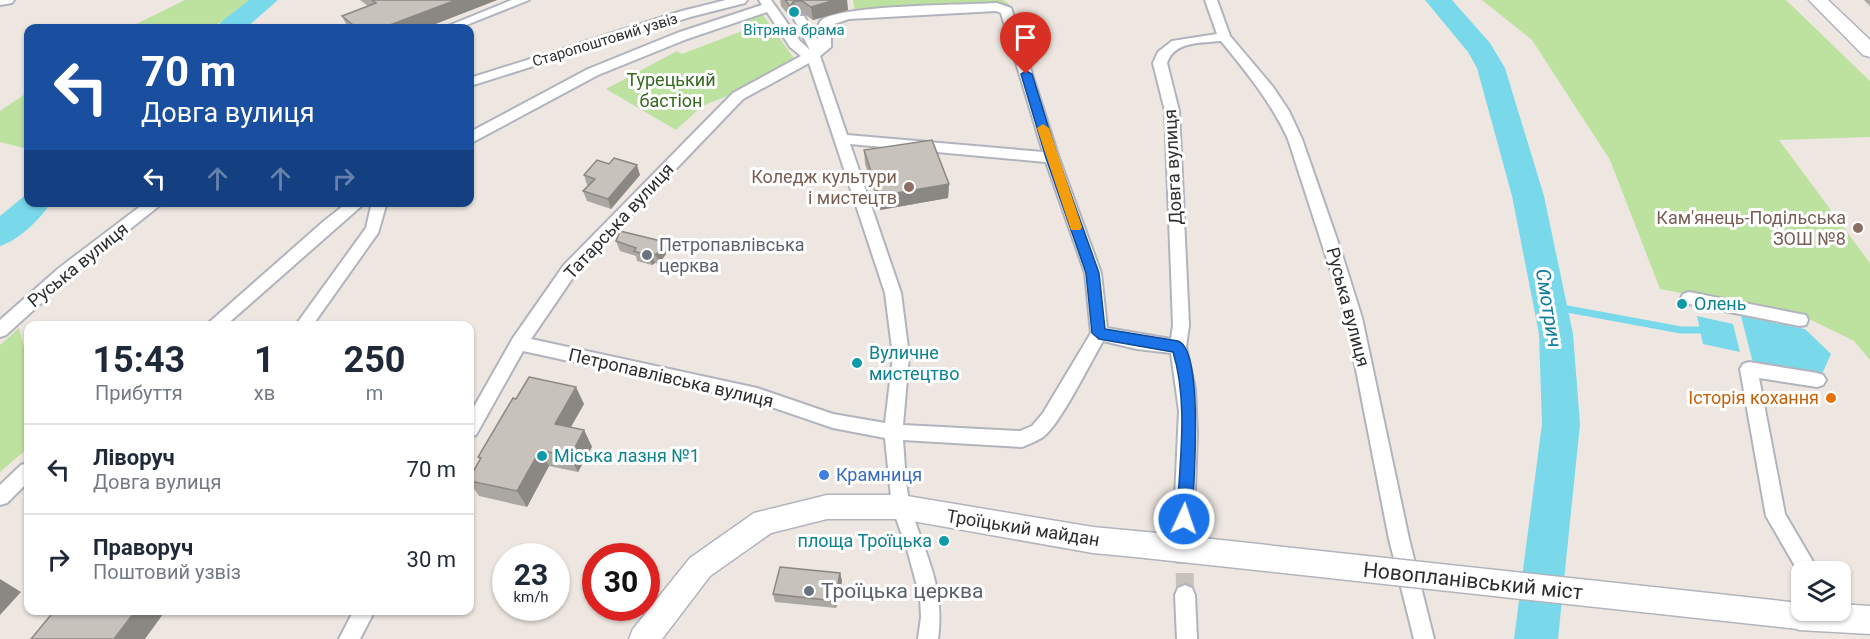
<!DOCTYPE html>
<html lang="uk">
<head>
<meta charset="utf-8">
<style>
  body { margin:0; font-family:Roboto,sans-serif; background:#f6f6f7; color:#1f2937; height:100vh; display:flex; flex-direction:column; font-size:22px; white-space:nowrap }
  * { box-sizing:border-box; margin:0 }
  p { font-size:20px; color:#747a83 }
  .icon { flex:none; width:33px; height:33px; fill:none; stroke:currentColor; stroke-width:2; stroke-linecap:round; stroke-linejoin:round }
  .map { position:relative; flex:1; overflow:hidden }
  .details { position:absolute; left:24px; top:321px; width:450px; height:294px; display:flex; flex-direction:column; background:#fff; border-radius:12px; box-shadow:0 2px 4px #0004 }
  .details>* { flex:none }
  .banner { position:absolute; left:24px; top:24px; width:450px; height:183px; border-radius:12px; box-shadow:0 2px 4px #0004; background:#1a4fa0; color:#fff; overflow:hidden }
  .tools { position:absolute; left:1791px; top:561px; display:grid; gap:12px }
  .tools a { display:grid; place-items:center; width:60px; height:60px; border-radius:12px; background:#fff; box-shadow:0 2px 4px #0004; font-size:30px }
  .speed { position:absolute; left:492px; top:543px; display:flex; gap:12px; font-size:30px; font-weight:700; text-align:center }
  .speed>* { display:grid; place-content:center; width:78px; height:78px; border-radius:50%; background:#fff; box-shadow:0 2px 4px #0004; line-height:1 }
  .speed small { font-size:15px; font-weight:400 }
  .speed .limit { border:9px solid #d22; background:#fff; color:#111 }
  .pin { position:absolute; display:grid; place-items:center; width:51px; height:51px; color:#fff; margin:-62px -26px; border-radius:50% 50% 50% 0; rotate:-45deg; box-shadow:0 0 6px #0007 }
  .pin .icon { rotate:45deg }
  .me { position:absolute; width:66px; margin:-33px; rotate:3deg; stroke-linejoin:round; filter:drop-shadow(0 0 4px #0008) }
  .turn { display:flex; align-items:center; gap:21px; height:126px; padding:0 18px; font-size:27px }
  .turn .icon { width:78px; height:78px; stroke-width:2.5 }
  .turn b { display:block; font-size:42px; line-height:51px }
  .lanes { display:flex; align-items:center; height:57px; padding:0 18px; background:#0003; justify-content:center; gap:30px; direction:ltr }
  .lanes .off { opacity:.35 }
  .eta { display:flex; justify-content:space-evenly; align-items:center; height:102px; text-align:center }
  .eta b { font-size:36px; font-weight:700; line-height:42px }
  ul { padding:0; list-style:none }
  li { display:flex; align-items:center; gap:18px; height:90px; padding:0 18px; border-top:2px solid #e0e1e3 }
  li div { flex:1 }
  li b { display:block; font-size:22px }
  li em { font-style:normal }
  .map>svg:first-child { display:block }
  .green { fill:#bde2a0 }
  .water { fill:#79d9eb }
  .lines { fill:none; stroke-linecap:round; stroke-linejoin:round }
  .stream { stroke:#79d9eb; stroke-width:7 }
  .river { fill:#79d9eb; fill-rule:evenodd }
  .street-tunnel { stroke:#c8c2bd; stroke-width:18; stroke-dasharray:18 9; stroke-linecap:butt }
  .street-casing { stroke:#b1b4bd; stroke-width:4 }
  .secondary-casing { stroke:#b1b4bd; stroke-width:3 }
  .street { fill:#fff; fill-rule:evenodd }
  .secondary { fill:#fff; fill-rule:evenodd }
  .secondary-bridge-casing { stroke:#b1b4bd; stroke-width:29; stroke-linecap:butt }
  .secondary-bridge { stroke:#fff; stroke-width:26 }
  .wall { fill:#aba7a2 }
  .shaded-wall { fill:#8b8884 }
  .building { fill:#c7c2bc; stroke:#8b8884; stroke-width:1.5 }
  .route { fill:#1a73e8; stroke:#114b97; stroke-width:1.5 }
  .slow { fill:#f59e0b }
  .culture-dot { fill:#0f9aa8; stroke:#fff; stroke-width:2 }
  .education-dot { fill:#8d6e63; stroke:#fff; stroke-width:2 }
  .worship-dot { fill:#6b7280; stroke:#fff; stroke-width:2 }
  .food-dot { fill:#e8710a; stroke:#fff; stroke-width:2 }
  .shop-dot { fill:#3f7fe0; stroke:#fff; stroke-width:2 }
  .labels { text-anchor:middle; stroke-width:6; stroke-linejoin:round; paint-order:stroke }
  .far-culture-label { font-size:15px; fill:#0d838f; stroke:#fff }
  .far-street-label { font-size:15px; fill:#2e2e2e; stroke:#fff }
  .park-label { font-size:18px; fill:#366a1e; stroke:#fff }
  .street-label { font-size:18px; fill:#2e2e2e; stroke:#fff }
  .education-label { font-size:18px; fill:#785e54; stroke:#fff; text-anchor:end }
  .worship-label { font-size:18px; fill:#5b616d; stroke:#fff; text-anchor:start }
  .culture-label { font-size:18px; fill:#0d838f; stroke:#fff; text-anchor:start }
  .food-label { font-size:18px; fill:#c56008; stroke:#fff; text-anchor:end }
  .shop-label { font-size:18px; fill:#366cbe; stroke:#fff; text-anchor:start }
  .water-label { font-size:20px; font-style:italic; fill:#137b9c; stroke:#fff }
  .near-street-label { font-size:21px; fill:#2e2e2e; stroke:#fff }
  .near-worship-label { font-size:21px; fill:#5b616d; stroke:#fff; text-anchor:start }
</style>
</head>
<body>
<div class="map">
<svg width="1870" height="639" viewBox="0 0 1870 639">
  <rect width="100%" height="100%" fill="#eee7e1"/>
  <path class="green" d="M 185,0 L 253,0 L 212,28 L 128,28 Z
    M 853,0 L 1003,0 L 1010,5 L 855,12 Z
    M 1482,0 L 1786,0 L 1870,81 L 1870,137 L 1779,140 L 1870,263 L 1870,360 L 1854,341 L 1805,317 L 1660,289 L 1610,160 L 1532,40 Z
    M 763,15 L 796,61 L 792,70 L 702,106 L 676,130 L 606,89 L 677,51 L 682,54 L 750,28 L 745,20 Z
    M 28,92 L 28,149 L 0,142 L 0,111 Z
    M 19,328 L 24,347 L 28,345 L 28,448 L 0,472 L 0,345 Z"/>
  <path class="water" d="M 1697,316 L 1733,324 L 1740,352 L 1703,344 Z
    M 1741,316 L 1805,329 L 1831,354 L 1822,374 L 1753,363 Z"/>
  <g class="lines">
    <path class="stream" d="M 1551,306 L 1681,330 L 1700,330"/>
    <path class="river" d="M 249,0 L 278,0 L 246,28 L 217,28 L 221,22 Z
      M 1425,0 L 1452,0 L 1490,43 L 1505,68 L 1544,196 L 1573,334 L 1580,424 L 1558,639 L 1514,639 L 1542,424 L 1539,334 L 1512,196 L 1477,68 L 1468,52 Z
      M 28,193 L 28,202 L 51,202 C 41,219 19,240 0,246 L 0,216 Z"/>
    <path class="street-tunnel" d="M 1184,519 L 1185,595"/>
    <g class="street-casing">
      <path id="street" d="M 0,0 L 14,0 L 12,3 L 0,5 Z
        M 512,0 L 529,0 L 459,28 L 443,28 Z
        M 726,0 L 747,0 L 745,3 L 690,17 L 470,86 L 470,78 L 682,11 Z
        M 759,0 L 771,0 L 800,41 L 810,50 L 794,19 L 796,16 L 804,16 L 818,40 C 818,32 816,24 823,19 C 846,5 964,5 997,3 L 1011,8 L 1059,158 L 1101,273 L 1107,328 L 1171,339 L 1173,325 L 1165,111 L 1153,63 L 1158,52 L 1172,41 L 1217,34 L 1205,0 L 1217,0 L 1230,36 L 1273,87 L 1289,111 L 1302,139 L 1341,251 L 1362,318 L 1409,539 L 1434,639 L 1414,639 L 1389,539 L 1346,318 L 1288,139 C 1271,102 1247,73 1221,41 C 1201,43 1174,41 1167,63 L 1179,111 L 1189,325 L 1186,347 L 1195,389 L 1197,432 L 1194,519 L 1191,525 L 1184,528 L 1177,525 L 1174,519 L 1179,411 L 1171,353 L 1137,349 L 1103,341 C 1091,361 1060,425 1043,437 C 1037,441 1029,444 1022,447 L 903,440 C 905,462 905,488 911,509 C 926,557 945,587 938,639 L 918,639 L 921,617 L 920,597 L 907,549 L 892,507 L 885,438 L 833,428 L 757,402 L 523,351 L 476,435 L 470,437 L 470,414 L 513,338 L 564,265 L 733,93 L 801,56 L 790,47 L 767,12 L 687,39 L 598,75 L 475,141 L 470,143 L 470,132 L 588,69 L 677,33 L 762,5 ZM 996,11 L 1001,13 L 1043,152 L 847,135 L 820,56 L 831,47 L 831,25 L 849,19 ZM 809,63 L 885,293 L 893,356 L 885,423 L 833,414 L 757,388 L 531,339 L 576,273 L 743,99 ZM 850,144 L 1046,162 L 1085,273 L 1091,333 L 1043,413 L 1032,426 L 1020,431 L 903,425 L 909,356 L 901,293 Z
        M 146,202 L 164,202 L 71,276 L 6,335 L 0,337 L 0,320 L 59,268 Z
        M 348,202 L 366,202 L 225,326 L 205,326 L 324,221 Z
        M 372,202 L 387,202 L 378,233 L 312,326 L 295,326 L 366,228 Z
        M 1689,292 L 1800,314 L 1806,315 L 1808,320 L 1806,325 L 1800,326 L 1689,304 L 1683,302 L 1681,298 L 1683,294 Z
        M 1749,362 L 1817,373 L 1823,375 L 1826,380 L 1823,385 L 1817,387 L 1759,378 L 1785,514 L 1819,572 L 1802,572 L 1802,578 L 1766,516 L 1740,369 L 1743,364 Z
        M 28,463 L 28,482 L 7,503 L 0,505 L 0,485 L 21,465 Z
        M 1185,585 L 1192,588 L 1195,595 L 1197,639 L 1177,639 L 1175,595 L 1178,588 Z
        M 354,610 L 375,610 L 360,639 L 339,639 Z"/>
    </g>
    <g class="secondary-casing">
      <path id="secondary" d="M 1809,0 L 1828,0 L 1870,40 L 1870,57 L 1863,55 Z
        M 827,495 L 901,495 L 1093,527 L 1146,532 L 1156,536 L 1160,545 L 1156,554 L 1146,558 L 1093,553 L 901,519 L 827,519 L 771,533 L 710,576 L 662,639 L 629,639 L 633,629 L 690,558 L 754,513 Z
        M 1799,602 L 1802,602 L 1802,610 L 1840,610 L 1840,604 L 1870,606 L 1870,634 L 1799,630 L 1789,626 L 1784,616 L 1789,606 Z"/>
    </g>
    <use href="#street" class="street"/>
    <use href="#secondary" class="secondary"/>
    <g class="secondary-bridge-casing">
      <path id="secondary-bridge" d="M 1146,545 L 1799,616"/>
    </g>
    <use href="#secondary-bridge" class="secondary-bridge"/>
  </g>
  <path class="wall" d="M 360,0 L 497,0 L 425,28 L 348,28 L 342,16 L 368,6 Z
    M 780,0 L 847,0 L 848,10 L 813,20 L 804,14 L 796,14 L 792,19 L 781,6 Z
    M 1864,0 L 1870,0 L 1870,6 Z
    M 864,150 L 949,184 L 948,198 L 880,210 L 865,164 Z
    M 584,175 L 640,175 L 611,209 L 587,201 L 583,191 L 589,185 L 587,185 Z
    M 616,241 L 665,242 L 668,251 L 659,264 L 655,263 L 652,265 L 637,261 L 636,256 L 620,251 Z
    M 584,404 L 570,428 L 584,430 L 592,447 L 578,472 L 549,466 L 527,507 L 479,496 L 470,483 L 470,477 L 480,460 L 478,457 Z
    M 840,573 L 842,581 L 836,608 L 775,602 L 773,594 Z"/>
  <path class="shaded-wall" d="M 456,0 L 497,0 L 425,28 L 382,28 Z
    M 835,0 L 847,0 L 848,10 L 813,20 L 811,7 Z
    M 794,1 L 796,14 L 792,19 L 790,6 Z
    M 637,165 L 640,175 L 611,209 L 608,199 Z
    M 949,184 L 948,198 L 880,210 L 879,196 Z
    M 665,242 L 668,251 L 659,264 L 656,255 Z
    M 652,253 L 655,263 L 652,265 L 649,256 Z
    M 576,387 L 584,404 L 563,441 L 555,424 Z
    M 584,430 L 592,447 L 578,472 L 570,457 Z
    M 540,450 L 549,466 L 527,507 L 517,491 Z
    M 840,573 L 842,581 L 836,608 L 835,601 Z
    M 0,579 L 21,592 L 0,615 Z
    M 136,610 L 166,610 L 145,639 L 114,639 Z"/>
  <path class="building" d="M 372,0 L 456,0 L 382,28 L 357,28 L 342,16 L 376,3 Z
    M 785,0 L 835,0 L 811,7 L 802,1 L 794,1 L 790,6 Z
    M 932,140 L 949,184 L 879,196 L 864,150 Z
    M 614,158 L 637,165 L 608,199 L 583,191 L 595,179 L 584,175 L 597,160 L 609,164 Z
    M 620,231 L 665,242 L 656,255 L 652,253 L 649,256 L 634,251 L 636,248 L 616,241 Z
    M 529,377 L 576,387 L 555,424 L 584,430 L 570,457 L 540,450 L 517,491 L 470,481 L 470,477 L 481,458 L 478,457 L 513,398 L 516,399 Z
    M 780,567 L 840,573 L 835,601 L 773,594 Z
    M 55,610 L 136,610 L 114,639 L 31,639 Z"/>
  <path class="route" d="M 1026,71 L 1032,74 L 1058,158 L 1099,273 L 1105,329 L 1178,341 C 1205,350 1193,492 1192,519 L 1190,524 L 1184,526 L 1179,524 L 1177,519 C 1179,464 1189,404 1173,352 L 1099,339 L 1092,333 L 1086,273 L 1046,158 L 1021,74 Z"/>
  <path class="slow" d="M 1043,124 L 1049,128 L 1082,227 L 1080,230 L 1071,230 L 1037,128 Z"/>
  <g class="culture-dot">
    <circle cx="794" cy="12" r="6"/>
    <circle cx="1682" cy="304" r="6"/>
    <circle cx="857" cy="363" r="6"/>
    <circle cx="542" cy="456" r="6"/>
    <circle cx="944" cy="541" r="6"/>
  </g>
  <g class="education-dot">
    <circle cx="909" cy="187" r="6"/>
    <circle cx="1858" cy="228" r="6"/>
  </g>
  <g class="worship-dot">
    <circle cx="647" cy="255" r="6"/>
    <circle cx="809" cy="591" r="6"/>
  </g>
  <circle class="food-dot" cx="1831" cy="398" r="6"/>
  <circle class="shop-dot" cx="824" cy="475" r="6"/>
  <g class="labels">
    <g class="far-culture-label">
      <text x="794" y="35">Вітряна брама</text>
    </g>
    <g class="far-street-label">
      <text transform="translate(605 40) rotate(-17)" y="5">Старопоштовий узвіз</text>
    </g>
    <g class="park-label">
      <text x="671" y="86">Турецький<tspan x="671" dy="21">бастіон</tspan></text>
    </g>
    <g class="street-label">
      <text transform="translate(1173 167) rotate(-93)" y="6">Довга вулиця</text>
      <text transform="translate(619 221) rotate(-47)" y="6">Татарська вулиця</text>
      <text transform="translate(78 265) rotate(-39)" y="6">Руська вулиця</text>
      <text transform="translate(1348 307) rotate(75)" y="6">Руська вулиця</text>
      <text transform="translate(671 378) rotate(13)" y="6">Петропавлівська вулиця</text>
      <text transform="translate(1023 528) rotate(9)" y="6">Троїцький майдан</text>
    </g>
    <g class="education-label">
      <text x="897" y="183">Коледж культури<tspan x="897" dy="21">і мистецтв</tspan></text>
      <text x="1846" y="224">Кам'янець-Подільська<tspan x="1846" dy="21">ЗОШ №8</tspan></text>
    </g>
    <g class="worship-label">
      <text x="659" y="251">Петропавлівська<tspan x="659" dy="21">церква</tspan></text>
    </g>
    <g class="culture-label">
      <text x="1694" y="310">Олень</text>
      <text x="869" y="359">Вуличне<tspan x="869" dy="21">мистецтво</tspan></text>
      <text x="554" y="462">Міська лазня №1</text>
      <text x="932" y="547" text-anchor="end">площа Троїцька</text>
    </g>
    <g class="food-label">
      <text x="1819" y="404">Історія кохання</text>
    </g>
    <g class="shop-label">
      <text x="836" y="481">Крамниця</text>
    </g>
    <g class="water-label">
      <text transform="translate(1549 308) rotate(81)" y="7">Смотрич</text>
    </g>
    <g class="near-street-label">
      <text transform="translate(1473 581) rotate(6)" y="7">Новопланівський міст</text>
    </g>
    <g class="near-worship-label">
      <text x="821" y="598">Троїцька церква</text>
    </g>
  </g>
</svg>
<div class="tools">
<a><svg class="icon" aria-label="layers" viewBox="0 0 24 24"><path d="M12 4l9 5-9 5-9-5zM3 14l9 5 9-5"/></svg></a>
</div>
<div class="speed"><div>23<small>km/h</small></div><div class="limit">30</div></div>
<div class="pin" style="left:1026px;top:74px;background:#d93025"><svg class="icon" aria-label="arrive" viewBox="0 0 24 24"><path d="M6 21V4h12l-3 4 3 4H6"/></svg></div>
<svg class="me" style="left:1184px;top:519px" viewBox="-20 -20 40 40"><circle r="17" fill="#1a73e8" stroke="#fff" stroke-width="3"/><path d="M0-11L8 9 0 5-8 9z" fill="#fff"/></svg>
<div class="banner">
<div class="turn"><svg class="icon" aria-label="left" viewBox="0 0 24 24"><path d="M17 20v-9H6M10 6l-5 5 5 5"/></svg><div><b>70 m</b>Довга вулиця</div></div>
<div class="lanes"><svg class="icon" aria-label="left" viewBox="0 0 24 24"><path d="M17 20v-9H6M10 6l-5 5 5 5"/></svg><svg class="icon off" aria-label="ahead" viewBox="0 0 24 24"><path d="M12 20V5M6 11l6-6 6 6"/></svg><svg class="icon off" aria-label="ahead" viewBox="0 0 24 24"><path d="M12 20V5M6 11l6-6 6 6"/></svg><svg class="icon off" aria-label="right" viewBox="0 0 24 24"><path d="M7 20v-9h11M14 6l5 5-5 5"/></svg></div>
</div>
<section class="details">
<div class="eta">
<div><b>15:43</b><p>Прибуття</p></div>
<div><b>1</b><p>хв</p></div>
<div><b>250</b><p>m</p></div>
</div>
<ul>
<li><svg class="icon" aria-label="left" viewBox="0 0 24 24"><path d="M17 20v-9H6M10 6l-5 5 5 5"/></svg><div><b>Ліворуч</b><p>Довга вулиця</p></div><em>70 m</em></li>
<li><svg class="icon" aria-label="right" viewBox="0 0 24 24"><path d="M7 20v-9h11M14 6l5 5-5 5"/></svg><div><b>Праворуч</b><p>Поштовий узвіз</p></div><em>30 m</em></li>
</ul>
</section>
</div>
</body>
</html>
